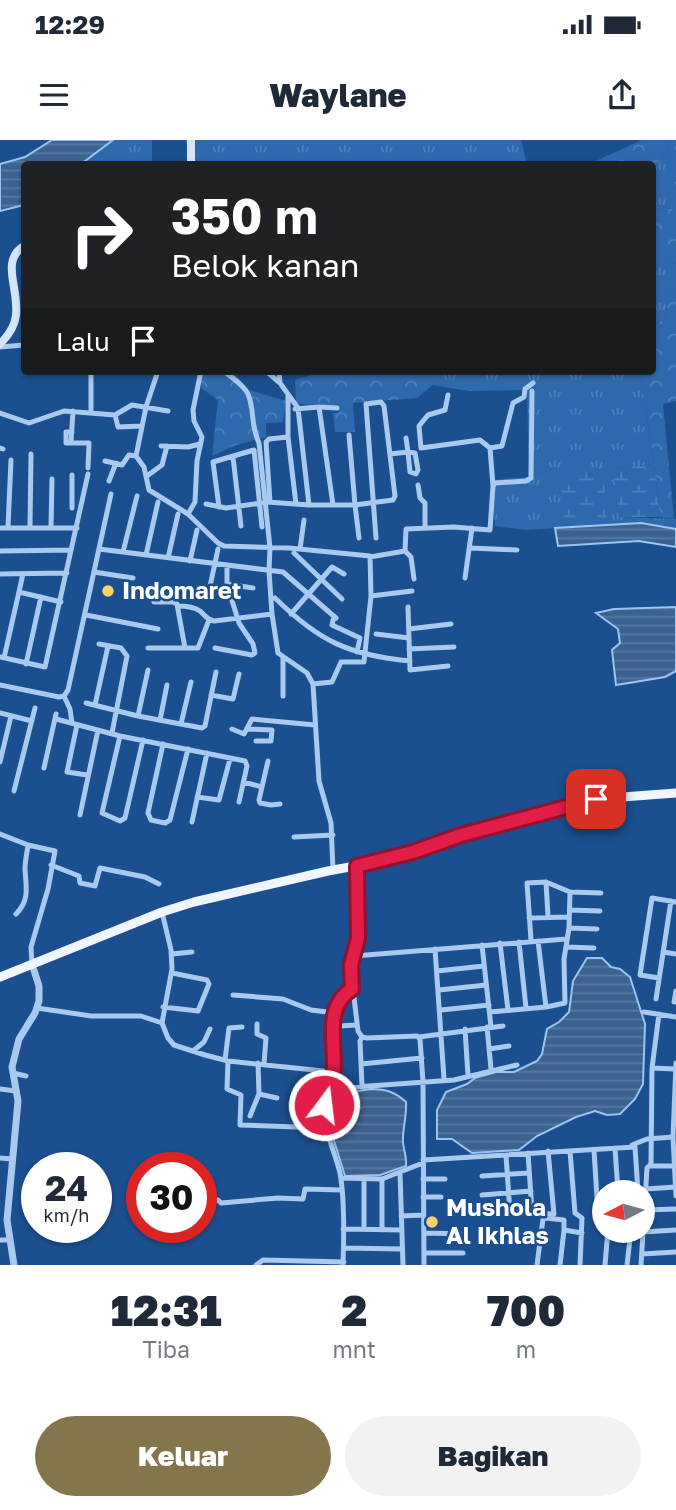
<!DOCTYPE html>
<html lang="id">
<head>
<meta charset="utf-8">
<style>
  body { margin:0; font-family:"Golos Text",sans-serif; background:#f2f2f3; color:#1f2937; height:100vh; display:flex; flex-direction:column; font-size:26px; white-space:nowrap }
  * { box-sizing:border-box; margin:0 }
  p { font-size:23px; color:#747a83 }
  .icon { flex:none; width:38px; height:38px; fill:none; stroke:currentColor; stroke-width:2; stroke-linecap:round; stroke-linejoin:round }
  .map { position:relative; height:1125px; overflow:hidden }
  .drawer { display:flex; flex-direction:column; background:#fff; flex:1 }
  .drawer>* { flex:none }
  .guide { position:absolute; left:21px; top:21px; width:635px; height:214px; border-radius:7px; box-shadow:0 2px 5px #0004; background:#202124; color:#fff; overflow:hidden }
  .needle { width:46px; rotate:264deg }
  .buttons { position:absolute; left:592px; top:1040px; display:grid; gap:14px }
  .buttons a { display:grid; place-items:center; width:63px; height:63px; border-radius:50%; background:#fff; box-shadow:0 2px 5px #0004; font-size:35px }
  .speed { position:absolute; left:21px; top:1012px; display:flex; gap:14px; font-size:35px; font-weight:700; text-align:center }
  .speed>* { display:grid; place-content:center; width:91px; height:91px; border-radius:50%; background:#fff; box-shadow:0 2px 5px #0004; line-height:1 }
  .speed small { font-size:18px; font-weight:400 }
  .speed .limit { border:10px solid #d22; background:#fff; color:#111 }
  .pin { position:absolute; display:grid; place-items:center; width:60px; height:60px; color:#fff; margin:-30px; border-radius:14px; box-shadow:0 4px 10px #0006 }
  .me { position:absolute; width:77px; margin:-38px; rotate:15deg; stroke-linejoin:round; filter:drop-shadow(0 0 5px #0008) }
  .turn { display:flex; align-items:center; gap:24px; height:147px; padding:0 35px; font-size:32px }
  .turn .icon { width:91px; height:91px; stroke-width:2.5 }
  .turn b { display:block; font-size:49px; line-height:60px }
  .then { display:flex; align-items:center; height:66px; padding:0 35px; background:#0003; gap:14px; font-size:26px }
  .eta { display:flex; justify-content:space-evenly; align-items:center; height:119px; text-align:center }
  .eta b { font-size:42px; font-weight:800; line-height:49px }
  .action { display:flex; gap:14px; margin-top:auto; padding:14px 35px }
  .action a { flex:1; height:80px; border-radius:42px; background:#84754c; color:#fff; font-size:28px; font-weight:800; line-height:80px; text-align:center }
  .action a+a { background:#f2f2f3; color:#1f2937 }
  .status { display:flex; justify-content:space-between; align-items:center; height:49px; padding:0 35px; background:#fff; direction:ltr }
  .status svg { height:19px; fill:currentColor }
  header { display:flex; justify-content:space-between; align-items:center; height:91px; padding:0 35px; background:#fff; font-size:32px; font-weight:800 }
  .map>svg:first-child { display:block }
  .grass { fill:url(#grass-tufts) }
  .forest { fill:url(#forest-crowns) }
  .wetland { fill:url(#wetland-marsh) }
  .water { fill:url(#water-rules); stroke:#9cc4f0; stroke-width:2 }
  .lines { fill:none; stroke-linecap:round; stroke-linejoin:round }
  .minor { stroke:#a9c9ee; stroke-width:5 }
  .tertiary { stroke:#a9c9ee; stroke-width:7 }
  .secondary { stroke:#d6e6fa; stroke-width:8 }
  .primary { stroke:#f0f6ff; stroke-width:9 }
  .route-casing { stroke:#92132f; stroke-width:18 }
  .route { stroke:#e11d48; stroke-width:12 }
  .poi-dot { fill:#ffd166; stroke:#1b4f8f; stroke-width:2.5 }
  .labels { text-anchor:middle; stroke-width:5; stroke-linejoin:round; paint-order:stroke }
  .poi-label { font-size:24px; font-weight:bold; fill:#fff; stroke:#1b4f8f; text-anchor:start }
</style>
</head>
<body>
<div class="status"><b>12:29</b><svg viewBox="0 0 49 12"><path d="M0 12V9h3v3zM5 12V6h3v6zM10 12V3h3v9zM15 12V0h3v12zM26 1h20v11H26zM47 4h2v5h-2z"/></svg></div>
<header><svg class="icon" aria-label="menu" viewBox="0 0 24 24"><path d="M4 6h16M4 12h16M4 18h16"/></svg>Waylane<svg class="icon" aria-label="share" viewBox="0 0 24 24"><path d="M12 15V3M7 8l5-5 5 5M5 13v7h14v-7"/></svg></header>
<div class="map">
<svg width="676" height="1125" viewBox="0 0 676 1125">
  <defs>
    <pattern id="grass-tufts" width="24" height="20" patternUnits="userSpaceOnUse" patternTransform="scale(1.75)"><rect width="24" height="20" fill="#2e69ad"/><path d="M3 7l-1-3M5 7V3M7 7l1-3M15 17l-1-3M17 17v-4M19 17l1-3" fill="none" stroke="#4d80b9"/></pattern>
    <pattern id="forest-crowns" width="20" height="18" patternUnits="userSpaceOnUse" patternTransform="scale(1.75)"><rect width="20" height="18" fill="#2e69ad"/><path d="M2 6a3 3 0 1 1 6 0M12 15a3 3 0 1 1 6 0" fill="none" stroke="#4d80b9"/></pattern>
    <pattern id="wetland-marsh" width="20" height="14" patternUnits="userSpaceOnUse" patternTransform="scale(1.75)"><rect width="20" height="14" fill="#2e69ad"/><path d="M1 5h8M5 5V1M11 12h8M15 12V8" fill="none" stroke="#4d80b9"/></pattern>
    <pattern id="water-rules" width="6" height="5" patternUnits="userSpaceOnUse" patternTransform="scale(1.75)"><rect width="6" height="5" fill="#3c6290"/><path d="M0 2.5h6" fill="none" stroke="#597aa1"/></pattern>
  </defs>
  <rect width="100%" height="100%" fill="#1b4f8f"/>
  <path class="grass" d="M 113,0 L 152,0 L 152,24 L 81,24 Z
    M 185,0 L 521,0 L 527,24 L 194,24 Z
    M 668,0 L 676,0 L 676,70 L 664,67 L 653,71 L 653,30 L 667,12 Z
    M 653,111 L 676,124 L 676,147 L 668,154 L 666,177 L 653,187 Z
    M 449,231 L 640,231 L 654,324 L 614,328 L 619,377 L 676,379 L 676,389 L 641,383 L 526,390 L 495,386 L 492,340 L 529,337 L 527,250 L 468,251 L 432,245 Z"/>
  <path class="forest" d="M 642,0 L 668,0 L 667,12 L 653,30 L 653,24 L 589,24 Z
    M 664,67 L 676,70 L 676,124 L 653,111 L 653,71 Z
    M 676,147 L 676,261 L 663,264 L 674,379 L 660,377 L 654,324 L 640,231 L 653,231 L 653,187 L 666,177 L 668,154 Z
    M 201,231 L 232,231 L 249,250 L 286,261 L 283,282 L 266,283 L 266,297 L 236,305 L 212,316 L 218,260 L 201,248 Z
    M 326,231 L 449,231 L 417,258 L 353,263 L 355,292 L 335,292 L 333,273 L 338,273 L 337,266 L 296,264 L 295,240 Z"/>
  <path class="wetland" d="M 654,324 L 660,377 L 619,377 L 613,328 Z
    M 603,327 L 607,378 L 564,381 L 560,332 Z"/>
  <path class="water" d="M 52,0 L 113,0 L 81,24 L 24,24 L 24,65 L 0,71 L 0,24 L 25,17 Z
    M 641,383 L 676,389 L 676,407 L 639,401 L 558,406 L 555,388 Z
    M 676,467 L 676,531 L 665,537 L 616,545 L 612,510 L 620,503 L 618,489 L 596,473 L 614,469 Z
    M 587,818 L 602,818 L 611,827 L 620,829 L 630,837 L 645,884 L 643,944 L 635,959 L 620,974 L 607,975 L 595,971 L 576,977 L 537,996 L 519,1010 L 472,1013 L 452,999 L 437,999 L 437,970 L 446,952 L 467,944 L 475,938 L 496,932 L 514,932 L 537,921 L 542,914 L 547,889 L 559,882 L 569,872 L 573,841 Z
    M 371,949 C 386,949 395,952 406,962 C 407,976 402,991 403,1003 C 404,1011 407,1018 406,1026 L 380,1035 L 345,1036 L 326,975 L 330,958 L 347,958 L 358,951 Z"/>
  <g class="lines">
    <path class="minor" d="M 0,207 L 24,205
      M 158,231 L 146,267 L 136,316 L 144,327 L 149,350 L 188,374 L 218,403 L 224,406 L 289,408 L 370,416 L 371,456 L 364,522 L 341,522 L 332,542 L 313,544
      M 224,231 C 232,238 243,244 248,254 C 255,271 250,284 259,303 L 270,408 L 269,431 L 272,474 L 278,513 L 307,533 L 313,544 L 319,641 L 331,683 L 333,730
      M 266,231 L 280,243 L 298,268 L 309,365
      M 279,231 L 280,243
      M 448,255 L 445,270 L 428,275 L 419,286 L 421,308 L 480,300 L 490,308
      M 288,256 L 288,297 L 296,364
      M 319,267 L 333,365
      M 295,269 L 319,267 L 337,268
      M 91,272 L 91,231
      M 0,273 L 29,283 L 64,271 L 115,275 L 132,265 L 168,271
      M 115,275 L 118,287 L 142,286
      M 72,292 L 66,292 L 66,303 L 89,303 L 88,328
      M 71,302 L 73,271
      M 161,306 L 188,307 L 200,304
      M 0,308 L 3,309
      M 390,314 L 408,312 L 410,332 L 416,334 L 418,330 L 415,313 L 408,312 L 406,298
      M 233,317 L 241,386
      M 105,321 L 122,325 L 129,315 L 136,316
      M 147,336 L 162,325 L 167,306
      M 109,341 L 116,323
      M 418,345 L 420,358 L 425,363 L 425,387
      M 493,346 L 495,343 L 526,341 L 531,338 L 532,251
      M 267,362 L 309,365 L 355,365 L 349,295
      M 270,362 L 266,302 L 269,299 L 288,297
      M 206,364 L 226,368 L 261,363
      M 219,367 L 213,322 L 254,310 L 262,387
      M 72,368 L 72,335
      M 188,374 L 195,362 L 197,321 L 202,297 L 194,281 L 193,270 L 201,231
      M 8,387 L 11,320
      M 30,387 L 31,314
      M 51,387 L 52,339
      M 0,388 L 77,388
      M 359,398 L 355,365 L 393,360 L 395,356 L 384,266 L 381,262 L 366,264 L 376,398
      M 470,408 L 517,410
      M 99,409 L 283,432 L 336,478
      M 300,409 L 304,380
      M 0,411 L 71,410
      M 405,411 L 411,417 L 414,439
      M 123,412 L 137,356
      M 294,413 L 342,459
      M 146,415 L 158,362
      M 370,417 L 405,411 L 406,389 L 454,387 L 490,390 L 493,346 L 490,308 L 502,306 L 513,263 L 524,257 L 525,249 L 533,243
      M 168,418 L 178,374
      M 190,421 L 197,390
      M 227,425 L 227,444 L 253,448
      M 94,432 L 133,438
      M 0,434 L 67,433
      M 465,438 L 472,388
      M 150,448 L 154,462 L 173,462 L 177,464 L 185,508
      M 209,451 L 218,409
      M 19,452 L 61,462
      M 371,456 L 412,451
      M 275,458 C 319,501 348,515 410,521
      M 178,466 C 185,466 194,467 200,471 C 206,476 206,479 214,481 L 272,474
      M 408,467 L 410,530 L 448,526
      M 291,474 L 332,427 L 344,434
      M 86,475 L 158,489
      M 334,476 L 332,485 L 360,498 L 357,512
      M 409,489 L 451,484
      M 376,494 L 409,498
      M 99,504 L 121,508 L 127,516 L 112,593
      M 148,508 L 198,508 L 209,480
      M 215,508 L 252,515 L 255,513 L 253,504 L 239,483 L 230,454
      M 409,509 L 454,507
      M 0,517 L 45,527 L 88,334
      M 4,518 L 23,434
      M 26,524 L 41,457
      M 0,545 L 59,557 L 64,556 L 68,550 L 111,354
      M 211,555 L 233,559 L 239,534
      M 64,556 L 70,569 L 72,583
      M 283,556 L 283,518
      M 86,563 L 138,576 L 202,588 L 205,586 L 216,532
      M 95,565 L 108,506
      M 0,573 L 32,581
      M 138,576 L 148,530
      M 56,579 L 120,596 L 245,621 L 247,626 L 239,662
      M 160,580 L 167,545
      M 181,584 L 191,542
      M 77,585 L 67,632 L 87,635
      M 232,589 L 244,594 L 252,579 L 315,585
      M 247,589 L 272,590 L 271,601 L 256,601
      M 120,596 L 102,673 L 120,681 L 125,678 L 143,600
      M 163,604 L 148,673 L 151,680 L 165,683 L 170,680 L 188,609
      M 268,621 L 259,660 L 260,663 L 271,665 L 280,664
      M 0,622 L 11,576
      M 44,628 L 56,574
      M 244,642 L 262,647
      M 14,651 L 35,568
      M 197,657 L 219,660 L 230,619
      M 80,675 L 98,590
      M 192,682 L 207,613
      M 0,694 L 28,705 L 55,711 L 48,749 L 31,807 L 32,824
      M 294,697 L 333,695
      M 51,725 L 79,736 L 80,743 L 95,746 L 100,728 L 145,737 L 159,744
      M 357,726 L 358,798 L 351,832 L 358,891 L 362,897 L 367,898 L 417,896 L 420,899 L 423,942 L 424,1125
      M 546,742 L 570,752
      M 570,770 L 600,771
      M 16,774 C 30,760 26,747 25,729 C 25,721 27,713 28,705
      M 529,778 L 569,777
      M 569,788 L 597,789
      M 531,800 L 527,743 L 546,742 L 548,776
      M 538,801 L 546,867
      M 519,802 L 526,868
      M 500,803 L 508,870
      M 482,805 L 491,887
      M 566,807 L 594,808
      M 435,809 L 444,939
      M 663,812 L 676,814
      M 172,814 L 192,812
      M 354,816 L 566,799
      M 437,831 L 484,826
      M 659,838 L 640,835 L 652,758 L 676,762
      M 439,850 L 486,845
      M 233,855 L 283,859 L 311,870 L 335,873
      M 656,859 L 671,761
      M 674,862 L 676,851
      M 163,867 L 198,871 L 209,844 L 207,840 L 172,833
      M 37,868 L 91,876 L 141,876 L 162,883 L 168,898 L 174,905 L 205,915 L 228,921 L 333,932
      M 441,870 L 489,865
      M 490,872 L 546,867 L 565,863 L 564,819 L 569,788 L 570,752 L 601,753
      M 644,872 L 676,877
      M 162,883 L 172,829 L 171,810 L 162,772
      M 257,884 L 257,894 L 266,898 L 264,924
      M 357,885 L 339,886 L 336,889 L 341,948 L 454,940 L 517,925
      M 487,887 L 491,929
      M 465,889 L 468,936
      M 362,897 L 360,901 L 362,946
      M 419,897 L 503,886
      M 489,909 L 509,906
      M 193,911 L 204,902 L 210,889
      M 225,920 L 229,888 L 242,887
      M 228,921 L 227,949 L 241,955 L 240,985 L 297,987 L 325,985
      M 676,923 L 673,997 L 676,1056
      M 361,924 L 422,918
      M 652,928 L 675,929
      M 13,933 L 26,936
      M 0,949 L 16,951
      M 259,954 L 277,958
      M 250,976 L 259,954 L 258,923
      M 632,1005 L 647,999 L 673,997
      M 615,1008 L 618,1052
      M 594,1010 L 598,1074 L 600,1077 L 604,1077
      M 570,1011 L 575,1073 L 582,1078 L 580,1125
      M 528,1013 L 532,1072
      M 506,1015 L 510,1073
      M 0,1018 L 12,1019
      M 423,1020 L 635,1007 L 638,1052
      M 650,1026 L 674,1026
      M 400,1033 L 403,1125
      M 482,1036 L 529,1033
      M 341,1038 L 382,1039 L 423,1023
      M 423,1039 L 445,1039
      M 646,1049 L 675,1047
      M 201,1054 L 208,1060 L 218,1060 L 221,1063 L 278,1058 L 303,1059 L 305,1049 L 341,1050
      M 482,1055 L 531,1051
      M 423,1057 L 441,1057
      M 645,1070 L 676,1069
      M 484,1072 L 554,1074 L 548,1011
      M 401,1076 L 423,1075
      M 343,1089 L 402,1090
      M 364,1089 L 364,1039
      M 382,1090 L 382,1039
      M 643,1092 L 676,1090
      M 424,1093 L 465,1094
      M 0,1100 L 9,1100
      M 344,1108 L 402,1109
      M 424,1113 L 463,1113
      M 642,1114 L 676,1112
      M 256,1125 L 263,1120 L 344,1122
      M 343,1125 C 344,1097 345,1060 340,1033 C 335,1012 324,991 324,970 C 324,960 330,950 333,939 C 339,909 320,869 352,849
      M 537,1125 L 543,1079 L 546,1078 L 564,1080 L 564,1090
      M 560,1125 L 564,1090 L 582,1093
      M 605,1125 L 608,1090
      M 627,1125 L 631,1090
      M 641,1125 L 647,1028 L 651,1024 L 652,928 L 659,874"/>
    <path class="tertiary" d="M 14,1125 L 7,1080 L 18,961 L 12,927 L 19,899 L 35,873 L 39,861 L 39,846 L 32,824"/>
    <path class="secondary" d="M 191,0 L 191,24
      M 0,204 C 8,196 15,186 16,175 C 19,147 0,121 24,106"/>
    <path class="primary" d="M 0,837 L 162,772 L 194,762 L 328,731 L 382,721 L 461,695 L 596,659 L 676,653"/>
  </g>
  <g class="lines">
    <g class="route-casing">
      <path id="route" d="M 324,965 C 327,957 331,947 333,938 C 338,909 321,868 352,849 L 351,825 L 358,798 L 357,726 L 413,712 L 461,695 L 596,659"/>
    </g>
    <use href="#route" class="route"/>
  </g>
  <g class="poi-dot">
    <circle cx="108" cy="451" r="7"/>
    <circle cx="432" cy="1082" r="7"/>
  </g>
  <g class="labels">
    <g class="poi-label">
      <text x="122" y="459">Indomaret</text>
      <text x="446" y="1076">Mushola<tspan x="446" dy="28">Al Ikhlas</tspan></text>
    </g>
  </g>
</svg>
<div class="buttons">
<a><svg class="needle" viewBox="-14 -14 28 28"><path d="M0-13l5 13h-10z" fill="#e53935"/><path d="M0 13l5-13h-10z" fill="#747a83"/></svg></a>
</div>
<div class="speed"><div>24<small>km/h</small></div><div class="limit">30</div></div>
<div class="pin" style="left:596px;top:659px;background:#d93025"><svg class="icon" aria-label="arrive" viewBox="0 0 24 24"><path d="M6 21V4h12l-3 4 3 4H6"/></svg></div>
<svg class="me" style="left:324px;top:965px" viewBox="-20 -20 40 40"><circle r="17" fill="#e11d48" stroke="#fff" stroke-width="3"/><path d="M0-11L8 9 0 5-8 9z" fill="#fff"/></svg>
<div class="guide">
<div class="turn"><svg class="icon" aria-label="right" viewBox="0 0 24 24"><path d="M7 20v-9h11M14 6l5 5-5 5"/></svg><div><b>350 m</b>Belok kanan</div></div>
<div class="then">Lalu<svg class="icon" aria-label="arrive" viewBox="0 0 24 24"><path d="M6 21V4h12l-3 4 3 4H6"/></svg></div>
</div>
</div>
<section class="drawer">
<div class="eta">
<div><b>12:31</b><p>Tiba</p></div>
<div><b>2</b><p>mnt</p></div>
<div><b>700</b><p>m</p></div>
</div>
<div class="action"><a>Keluar</a><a>Bagikan</a></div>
</section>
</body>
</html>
